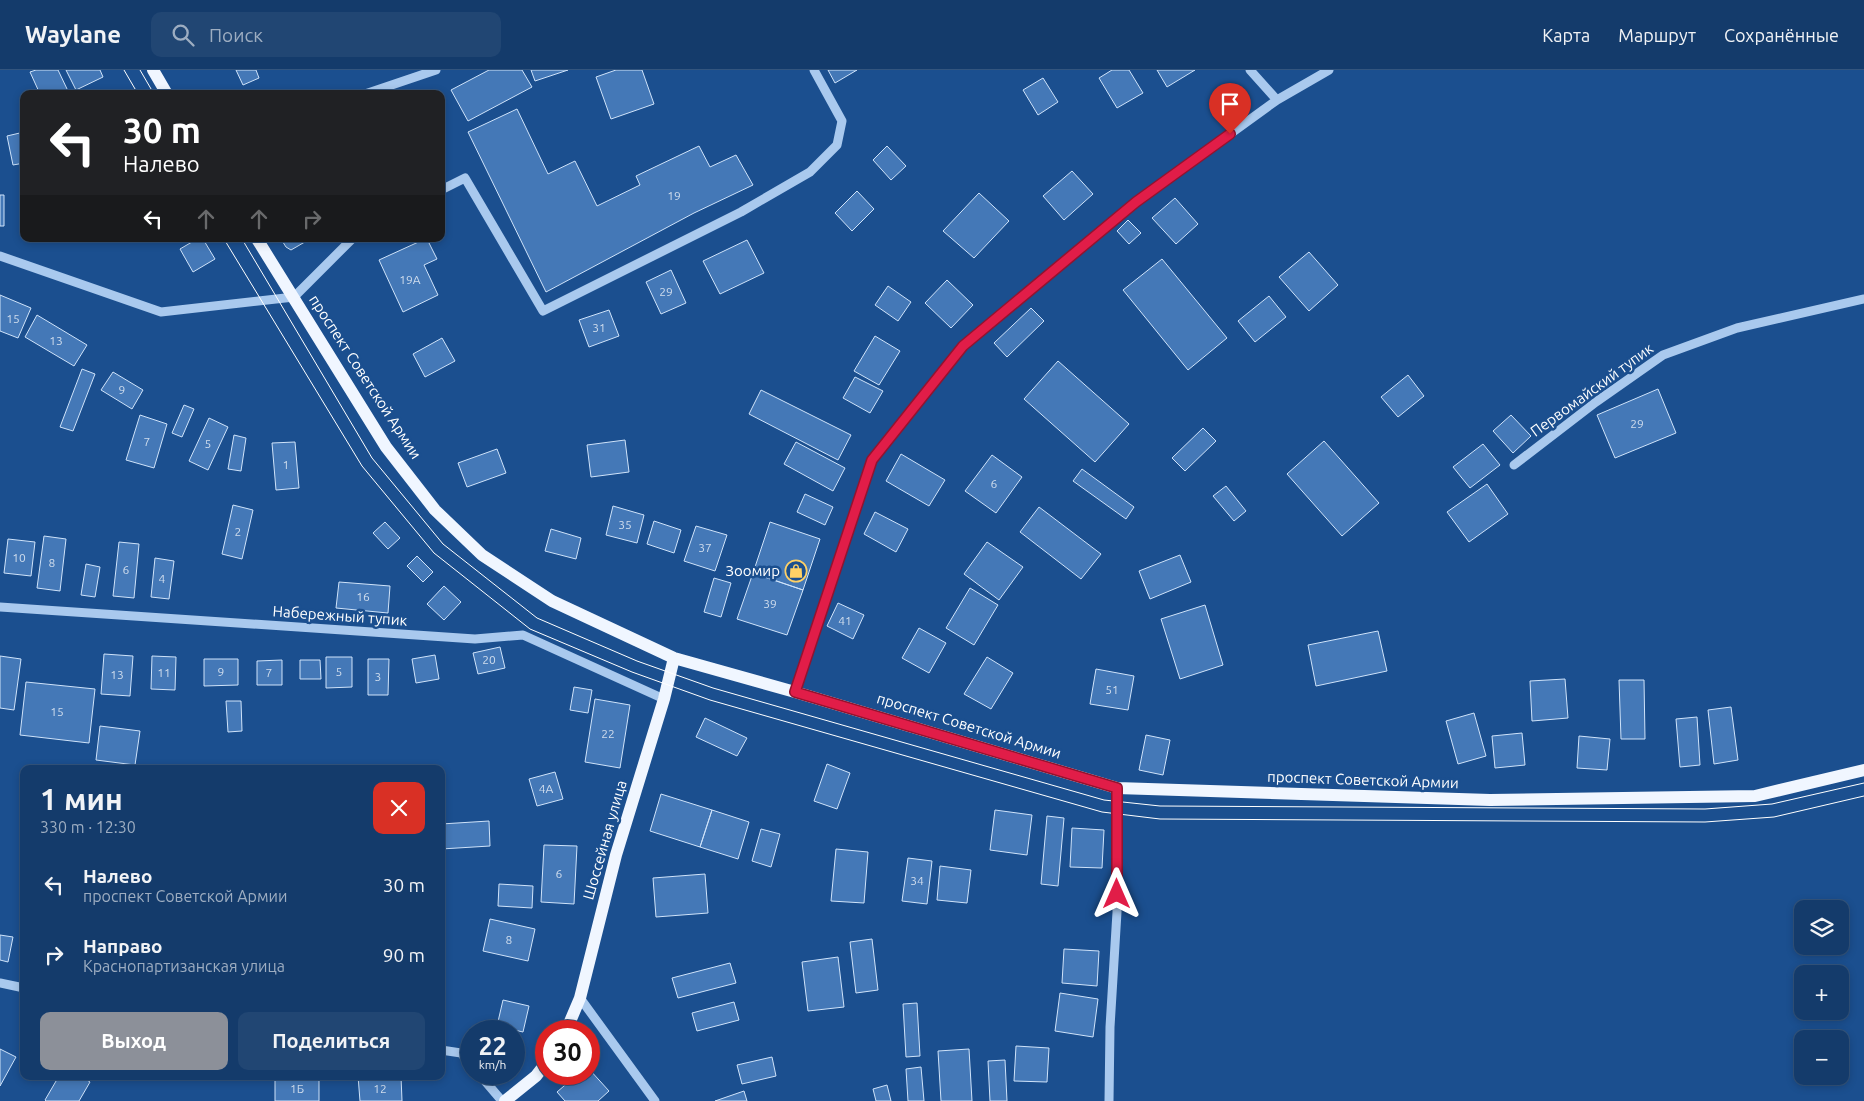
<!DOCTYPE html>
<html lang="ru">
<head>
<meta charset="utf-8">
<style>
  body { margin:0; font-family:Ubuntu,sans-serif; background:#214673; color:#f1f3f6; height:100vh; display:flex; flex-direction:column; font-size:19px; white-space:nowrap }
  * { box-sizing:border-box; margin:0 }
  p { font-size:16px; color:#9dadc1 }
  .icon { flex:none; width:28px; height:28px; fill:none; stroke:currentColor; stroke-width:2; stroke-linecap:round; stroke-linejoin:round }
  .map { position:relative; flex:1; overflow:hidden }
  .drawer { position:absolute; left:20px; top:695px; width:425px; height:315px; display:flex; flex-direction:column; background:#143b6b; border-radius:10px; box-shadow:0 2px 8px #0003,0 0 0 1px #33557e }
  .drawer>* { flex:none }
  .guide { position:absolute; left:20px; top:20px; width:425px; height:152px; border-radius:10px; box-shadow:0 2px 8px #0003,0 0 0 1px #33557e; background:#202124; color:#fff; overflow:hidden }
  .tools { position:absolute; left:1794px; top:830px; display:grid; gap:10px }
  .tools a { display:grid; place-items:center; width:55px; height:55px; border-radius:10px; background:#143b6b; box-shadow:0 2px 8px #0003,0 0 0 1px #33557e; font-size:25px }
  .speed { position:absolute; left:460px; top:950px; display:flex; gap:10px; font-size:25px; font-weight:700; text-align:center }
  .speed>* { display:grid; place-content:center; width:65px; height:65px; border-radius:50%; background:#143b6b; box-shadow:0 2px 8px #0003,0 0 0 1px #33557e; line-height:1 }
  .speed small { font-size:12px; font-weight:400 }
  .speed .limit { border:8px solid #d22; background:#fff; color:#111 }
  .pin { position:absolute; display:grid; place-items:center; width:42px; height:42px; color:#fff; margin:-51px -21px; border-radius:50% 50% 50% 0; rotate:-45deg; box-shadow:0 0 5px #0007 }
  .pin .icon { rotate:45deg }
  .me { position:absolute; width:55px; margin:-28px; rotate:0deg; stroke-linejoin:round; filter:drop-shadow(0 0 4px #0008) }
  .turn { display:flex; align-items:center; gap:18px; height:105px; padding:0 20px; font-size:22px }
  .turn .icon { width:65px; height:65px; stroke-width:2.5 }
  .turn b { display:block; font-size:35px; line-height:42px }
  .lanes { display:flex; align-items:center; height:48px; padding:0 20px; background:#0003; justify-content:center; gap:25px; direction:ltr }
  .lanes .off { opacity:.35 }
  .round { display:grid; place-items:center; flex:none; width:52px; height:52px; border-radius:10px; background:#214673 }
  .head { display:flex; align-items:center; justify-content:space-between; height:85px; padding:0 20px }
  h1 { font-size:30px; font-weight:700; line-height:38px }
  .cta { display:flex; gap:10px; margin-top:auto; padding:10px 20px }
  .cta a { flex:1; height:58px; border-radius:10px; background:#8c9099; color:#fff; font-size:20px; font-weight:700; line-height:58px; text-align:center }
  .cta a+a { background:#214673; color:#f1f3f6 }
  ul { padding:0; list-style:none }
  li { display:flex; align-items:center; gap:15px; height:70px; padding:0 20px }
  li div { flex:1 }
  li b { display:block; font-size:19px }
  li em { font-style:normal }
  header { display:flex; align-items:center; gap:30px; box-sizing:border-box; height:70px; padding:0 25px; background:#143b6b; border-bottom:1px solid #33557e }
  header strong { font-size:24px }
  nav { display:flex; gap:28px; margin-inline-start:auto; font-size:18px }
  .search { width:350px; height:45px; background:#214673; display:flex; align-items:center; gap:12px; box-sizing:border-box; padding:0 18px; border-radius:10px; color:#9dadc1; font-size:19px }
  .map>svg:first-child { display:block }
  .building { fill:#4478b7; stroke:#cfe3fa }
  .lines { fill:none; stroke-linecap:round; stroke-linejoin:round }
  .minor { stroke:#a9c9ee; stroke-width:9 }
  .major { stroke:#f0f6ff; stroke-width:12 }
  .tram { stroke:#fff; stroke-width:1 }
  .route-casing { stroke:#92132f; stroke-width:12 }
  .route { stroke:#e11d48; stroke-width:9 }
  .labels { text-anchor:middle; stroke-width:5; stroke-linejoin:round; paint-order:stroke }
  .number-label { font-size:12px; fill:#d0dded }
  .street-label { font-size:15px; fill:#fff; stroke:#1b4f8f }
  .poi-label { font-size:15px; fill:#fff; stroke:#1b4f8f; text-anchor:end }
</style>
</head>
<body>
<header>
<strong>Waylane</strong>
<div class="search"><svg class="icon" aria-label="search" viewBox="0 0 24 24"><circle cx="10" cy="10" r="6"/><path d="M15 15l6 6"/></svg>Поиск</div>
<nav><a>Карта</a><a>Маршрут</a><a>Сохранённые</a></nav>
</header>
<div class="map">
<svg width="1864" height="1031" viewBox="0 0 1864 1031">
  <rect width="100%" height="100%" fill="#1b4f8f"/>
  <path class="building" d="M 36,0 L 58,0 L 68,21 L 61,24 L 40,24 L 30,2 Z
    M 66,0 L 100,0 L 103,7 L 76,20 Z
    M 236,0 L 256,0 L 259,8 L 243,15 Z
    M 489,0 L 522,0 L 532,17 L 468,51 L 451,20 Z
    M 531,0 L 568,0 L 535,11 Z
    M 616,0 L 642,0 L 654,34 L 611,49 L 596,7 Z
    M 828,0 L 857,0 L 835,13 Z
    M 1112,0 L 1129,0 L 1143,23 L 1117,38 L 1099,8 Z
    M 1157,0 L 1195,0 L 1167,17 Z
    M 1043,8 L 1058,32 L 1038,45 L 1023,20 Z
    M 517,39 L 548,104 L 575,91 L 597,136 L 640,115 L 636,106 L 699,76 L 710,97 L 736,85 L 753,115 L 694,143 L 546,222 L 468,62 Z
    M 24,62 L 24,93 L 13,95 L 7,66 Z
    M 887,76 L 906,96 L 891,110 L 873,90 Z
    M 1072,101 L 1093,124 L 1064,150 L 1043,126 Z
    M 857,121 L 874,139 L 852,161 L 835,143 Z
    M 979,123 L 1009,151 L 974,188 L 943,161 Z
    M 0,125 L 4,125 L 4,156 L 0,156 Z
    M 1175,128 L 1198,154 L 1176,174 L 1152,148 Z
    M 1128,150 L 1141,163 L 1129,174 L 1117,161 Z
    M 197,169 L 203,169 L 215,189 L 193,202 L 180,179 Z
    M 281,169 L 310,169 L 291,180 L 286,177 Z
    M 425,169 L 427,169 L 437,189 L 424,195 L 438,225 L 403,242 L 379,190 Z
    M 747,170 L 764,203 L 720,224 L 703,191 Z
    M 1309,182 L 1338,215 L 1309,241 L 1279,207 Z
    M 1162,189 L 1227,268 L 1188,300 L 1123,220 Z
    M 671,200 L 686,233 L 661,244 L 646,212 Z
    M 947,210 L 973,235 L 951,258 L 925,233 Z
    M 888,216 L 911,232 L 898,251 L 875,235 Z
    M 0,225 L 31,238 L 18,268 L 0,261 Z
    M 1269,226 L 1286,247 L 1255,272 L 1238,251 Z
    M 1031,238 L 1044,251 L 1007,287 L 994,273 Z
    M 609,240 L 619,266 L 589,277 L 579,250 Z
    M 37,245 L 87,275 L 74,296 L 25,267 Z
    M 875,266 L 900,281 L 879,315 L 854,301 Z
    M 442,268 L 455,291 L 425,307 L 413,284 Z
    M 1058,291 L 1129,354 L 1095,392 L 1024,329 Z
    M 82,299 L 95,304 L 73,361 L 60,357 Z
    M 113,302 L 143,320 L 132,339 L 101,320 Z
    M 1408,305 L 1424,326 L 1398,347 L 1381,327 Z
    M 855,307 L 883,321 L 870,343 L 843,328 Z
    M 1658,319 L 1676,363 L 1615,388 L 1597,345 Z
    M 761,320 L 851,365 L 838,390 L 749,344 Z
    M 184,335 L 194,339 L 182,367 L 172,363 Z
    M 140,345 L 167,354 L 154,398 L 126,390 Z
    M 1511,345 L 1531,366 L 1513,383 L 1493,361 Z
    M 209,348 L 228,357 L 208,400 L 189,391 Z
    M 1203,358 L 1216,371 L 1185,401 L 1172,388 Z
    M 234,365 L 246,368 L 241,401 L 228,399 Z
    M 625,370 L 629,402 L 591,407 L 587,375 Z
    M 1324,371 L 1379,433 L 1342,466 L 1287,404 Z
    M 295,372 L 299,418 L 276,420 L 272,373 Z
    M 796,372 L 845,398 L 833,421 L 784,394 Z
    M 1483,374 L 1500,395 L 1470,418 L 1453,397 Z
    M 497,379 L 506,403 L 467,417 L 458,393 Z
    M 901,384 L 945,410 L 929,436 L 886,411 Z
    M 992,385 L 1022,407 L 996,443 L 965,421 Z
    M 1082,399 L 1134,437 L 1126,449 L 1073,411 Z
    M 1487,414 L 1508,444 L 1469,472 L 1447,442 Z
    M 1226,416 L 1246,441 L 1234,451 L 1213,426 Z
    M 805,424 L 833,437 L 825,455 L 797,442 Z
    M 233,435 L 253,440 L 242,489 L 222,484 Z
    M 613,436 L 644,445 L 637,473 L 606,465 Z
    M 1039,437 L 1101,484 L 1081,509 L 1020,462 Z
    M 875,442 L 908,459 L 896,482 L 864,464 Z
    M 654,451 L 681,460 L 674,483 L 647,474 Z
    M 385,452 L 400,468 L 388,479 L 373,463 Z
    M 770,452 L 820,469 L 803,520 L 753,503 Z
    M 696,456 L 727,465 L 715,501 L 684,491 Z
    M 551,459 L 581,468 L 576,489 L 545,481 Z
    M 44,466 L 66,469 L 60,521 L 37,518 Z
    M 8,469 L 35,472 L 31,506 L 4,503 Z
    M 119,472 L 139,474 L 134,528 L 113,526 Z
    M 987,472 L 1023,497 L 999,530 L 964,504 Z
    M 1180,485 L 1191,512 L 1150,529 L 1139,501 Z
    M 417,486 L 433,502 L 423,512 L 407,496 Z
    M 155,488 L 174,491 L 169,529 L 151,527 Z
    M 86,494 L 100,497 L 95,527 L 81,525 Z
    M 753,503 L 803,520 L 787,565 L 737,549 Z
    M 714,508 L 731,513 L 721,547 L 704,542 Z
    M 339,512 L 390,516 L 388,543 L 336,538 Z
    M 444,516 L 461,532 L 444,550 L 427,534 Z
    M 970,518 L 998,535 L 974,575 L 946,558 Z
    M 838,533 L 864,545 L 853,569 L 827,556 Z
    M 1205,535 L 1223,595 L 1180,609 L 1161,549 Z
    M 919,558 L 946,573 L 929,603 L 902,588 Z
    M 1378,561 L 1387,601 L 1316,616 L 1308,575 Z
    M 500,577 L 505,598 L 478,604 L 473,583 Z
    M 104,584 L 133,586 L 130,626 L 101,624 Z
    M 435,585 L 439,609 L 416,613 L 412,589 Z
    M 0,586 L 21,589 L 14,640 L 0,638 Z
    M 152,586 L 176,587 L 175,620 L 151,619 Z
    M 326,587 L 352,587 L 352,617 L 326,618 Z
    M 987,587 L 1013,603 L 991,639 L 964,624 Z
    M 204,589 L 238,589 L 238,615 L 204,616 Z
    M 368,589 L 389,589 L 388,625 L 368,625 Z
    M 282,590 L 282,615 L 257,615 L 257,591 Z
    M 300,590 L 320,590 L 321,609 L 300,609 Z
    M 1096,599 L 1134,606 L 1128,640 L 1090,634 Z
    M 1565,609 L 1568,648 L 1532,651 L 1530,611 Z
    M 1619,610 L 1644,610 L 1645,669 L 1621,669 Z
    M 26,612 L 95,619 L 89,673 L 20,665 Z
    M 574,617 L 592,620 L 588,643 L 570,640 Z
    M 595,629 L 630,635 L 620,698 L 585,692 Z
    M 226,631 L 241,631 L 242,661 L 228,662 Z
    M 1731,637 L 1738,690 L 1714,694 L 1708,640 Z
    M 1474,643 L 1486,686 L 1458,694 L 1446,651 Z
    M 1697,647 L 1700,695 L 1680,697 L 1676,649 Z
    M 705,648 L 747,668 L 737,686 L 696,667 Z
    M 100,656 L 140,661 L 135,695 L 96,690 Z
    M 1522,663 L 1525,695 L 1495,698 L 1492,666 Z
    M 1146,665 L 1170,670 L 1163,705 L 1139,700 Z
    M 1579,666 L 1610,669 L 1607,700 L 1577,698 Z
    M 827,694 L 850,703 L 837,739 L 814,731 Z
    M 555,702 L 563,729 L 537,736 L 529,709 Z
    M 661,724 L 712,740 L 700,777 L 650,761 Z
    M 712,740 L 749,752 L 738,789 L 700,777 Z
    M 995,740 L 1032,745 L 1027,785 L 990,780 Z
    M 1047,746 L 1064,748 L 1058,816 L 1041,814 Z
    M 489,751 L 490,776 L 441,779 L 441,754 Z
    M 1072,758 L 1104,760 L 1102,798 L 1070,797 Z
    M 761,759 L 780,764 L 771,797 L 752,791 Z
    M 544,775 L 577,776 L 574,834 L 541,832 Z
    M 836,779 L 868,782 L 864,833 L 831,831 Z
    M 908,788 L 932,791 L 927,834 L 902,831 Z
    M 940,796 L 971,800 L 967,833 L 937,830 Z
    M 705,804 L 708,843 L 656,847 L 653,808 Z
    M 499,814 L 533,816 L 532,838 L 498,836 Z
    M 490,849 L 535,859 L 528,891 L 483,881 Z
    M 0,865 L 13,867 L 8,892 L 0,890 Z
    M 872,869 L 878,920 L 856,923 L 850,872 Z
    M 1064,879 L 1099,881 L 1097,916 L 1062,913 Z
    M 838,887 L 844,937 L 808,941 L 802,892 Z
    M 730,893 L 736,913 L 678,928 L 672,908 Z
    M 1060,923 L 1098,929 L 1093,967 L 1055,961 Z
    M 503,930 L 529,936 L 523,962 L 497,956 Z
    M 734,932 L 739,950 L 697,961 L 692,943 Z
    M 917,933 L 920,986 L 906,987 L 903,934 Z
    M 1016,976 L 1049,978 L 1047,1012 L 1014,1011 Z
    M 0,979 L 16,987 L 0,1016 Z
    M 969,979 L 972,1031 L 941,1031 L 938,981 Z
    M 772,987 L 776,1006 L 742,1014 L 737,995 Z
    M 1005,990 L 1007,1031 L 990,1031 L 988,991 Z
    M 921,997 L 924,1031 L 908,1031 L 906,999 Z
    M 589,999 L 609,1021 L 598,1031 L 565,1031 L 557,1022 L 578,1004 L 589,1004 Z
    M 59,1006 L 81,1006 L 90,1012 L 79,1031 L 46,1031 L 45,1030 Z
    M 275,1006 L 319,1006 L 319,1031 L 275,1031 Z
    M 358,1006 L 401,1006 L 402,1031 L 360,1031 Z
    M 887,1015 L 891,1031 L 876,1031 L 873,1019 Z
    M 744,1021 L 747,1031 L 715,1031 Z"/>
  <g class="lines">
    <path class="minor" d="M 1250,0 L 1277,30
      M 365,24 L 436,0
      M 441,120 L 465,108 L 543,241 L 741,142 L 810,102 L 837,75 L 842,51 L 814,0
      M 0,186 L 161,242 L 294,227 L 352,169
      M 1514,395 L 1596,332 L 1663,285 L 1737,258 L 1864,229
      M 0,537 L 475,569 L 523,565 L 664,629
      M 795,622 L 872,390 L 963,276 L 1136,132 L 1277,30 L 1329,0
      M 0,913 L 24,918
      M 580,928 L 655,1031
      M 441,980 L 461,983 L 471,995
      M 479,1004 L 502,1031
      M 1109,1031 L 1110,957 L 1117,842 L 1117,718"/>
    <path class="major" d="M 153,0 L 167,24
      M 257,169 L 386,377 L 435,440 L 482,485 L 552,531 L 674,588 L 795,622 L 1117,718 L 1490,730 L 1755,726 L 1864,700
      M 566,961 L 580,928 L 616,785 L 664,629 L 674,588
      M 505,1031 L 536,1006 L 546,993"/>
    <path class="tram" d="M 124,0 L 138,24
      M 140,0 L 154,24
      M 224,169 L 362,396 L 434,483 L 530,559 L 632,602 L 710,630 L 1102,742 L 1160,749 L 1705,752 L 1774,747 L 1864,726
      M 242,169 L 372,388 L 443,474 L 537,548 L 637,591 L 713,618 L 1104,730 L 1160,736 L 1705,739 L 1772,734 L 1864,713"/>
  </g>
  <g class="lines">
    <g class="route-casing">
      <path id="route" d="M 1117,824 L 1117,718 L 795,622 L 872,390 L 963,276 L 1136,132 L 1230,64"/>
    </g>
    <use href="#route" class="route"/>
  </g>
  <defs>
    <g id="shop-ring" transform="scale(1.125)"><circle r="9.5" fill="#1b4f8f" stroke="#ffd166" stroke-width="1.5"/><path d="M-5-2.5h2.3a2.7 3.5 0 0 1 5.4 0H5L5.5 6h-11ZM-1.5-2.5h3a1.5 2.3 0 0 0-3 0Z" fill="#ffd166"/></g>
  </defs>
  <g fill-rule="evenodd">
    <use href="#shop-ring" x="796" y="501"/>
  </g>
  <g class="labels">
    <g class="number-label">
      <text x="674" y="130">19</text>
      <text x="410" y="214">19А</text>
      <text x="666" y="226">29</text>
      <text x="13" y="253">15</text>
      <text x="599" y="262">31</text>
      <text x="56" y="275">13</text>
      <text x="122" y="324">9</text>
      <text x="1637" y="358">29</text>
      <text x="147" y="376">7</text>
      <text x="208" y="378">5</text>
      <text x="286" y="399">1</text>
      <text x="994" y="418">6</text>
      <text x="625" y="459">35</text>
      <text x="238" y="466">2</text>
      <text x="705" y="482">37</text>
      <text x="19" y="492">10</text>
      <text x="52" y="497">8</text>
      <text x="126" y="504">6</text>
      <text x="162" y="513">4</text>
      <text x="363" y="531">16</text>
      <text x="770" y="538">39</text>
      <text x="845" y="555">41</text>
      <text x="489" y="594">20</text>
      <text x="221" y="606">9</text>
      <text x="339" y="606">5</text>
      <text x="164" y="607">11</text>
      <text x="269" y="607">7</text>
      <text x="117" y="609">13</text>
      <text x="378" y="611">3</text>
      <text x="1112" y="624">51</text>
      <text x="57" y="646">15</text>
      <text x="608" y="668">22</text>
      <text x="546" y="723">4А</text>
      <text x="559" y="808">6</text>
      <text x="917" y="815">34</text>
      <text x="509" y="874">8</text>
      <text x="297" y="1023">1Б</text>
      <text x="380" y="1023">12</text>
    </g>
    <g class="street-label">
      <text transform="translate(365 307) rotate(57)" y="5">проспект Советской Армии</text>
      <text transform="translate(1592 320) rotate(-36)" y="5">Первомайский тупик</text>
      <text transform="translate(340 546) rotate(4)" y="5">Набережный тупик</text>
      <text transform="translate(969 656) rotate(17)" y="5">проспект Советской Армии</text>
      <text transform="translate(1363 710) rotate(2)" y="5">проспект Советской Армии</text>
      <text transform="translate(605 770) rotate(-74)" y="5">Шоссейная улица</text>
    </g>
    <g class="poi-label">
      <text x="780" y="506">Зоомир</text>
    </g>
  </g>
</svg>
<div class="tools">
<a><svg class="icon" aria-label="layers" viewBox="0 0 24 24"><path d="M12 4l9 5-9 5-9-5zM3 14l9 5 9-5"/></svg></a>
<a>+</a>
<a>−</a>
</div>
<div class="speed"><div>22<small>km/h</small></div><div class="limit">30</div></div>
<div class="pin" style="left:1230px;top:64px;background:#d93025"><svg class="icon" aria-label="arrive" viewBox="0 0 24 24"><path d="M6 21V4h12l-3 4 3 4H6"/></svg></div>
<svg class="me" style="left:1117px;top:824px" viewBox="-20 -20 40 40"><path d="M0-17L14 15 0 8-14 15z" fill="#e11d48" stroke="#fff" stroke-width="4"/></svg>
<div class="guide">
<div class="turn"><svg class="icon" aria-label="left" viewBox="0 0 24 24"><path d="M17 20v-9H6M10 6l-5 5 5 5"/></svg><div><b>30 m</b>Налево</div></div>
<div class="lanes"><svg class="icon" aria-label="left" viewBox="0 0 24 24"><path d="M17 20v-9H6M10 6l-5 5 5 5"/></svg><svg class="icon off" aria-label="ahead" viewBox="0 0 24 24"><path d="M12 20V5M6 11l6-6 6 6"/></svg><svg class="icon off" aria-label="ahead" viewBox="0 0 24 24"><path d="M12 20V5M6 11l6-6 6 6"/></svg><svg class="icon off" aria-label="right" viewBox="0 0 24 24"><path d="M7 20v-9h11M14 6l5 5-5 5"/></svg></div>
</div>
<section class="drawer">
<div class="head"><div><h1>1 мин</h1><p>330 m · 12:30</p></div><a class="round" style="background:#d93025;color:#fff"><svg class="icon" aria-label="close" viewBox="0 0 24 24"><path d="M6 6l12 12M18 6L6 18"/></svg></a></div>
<ul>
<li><svg class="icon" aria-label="left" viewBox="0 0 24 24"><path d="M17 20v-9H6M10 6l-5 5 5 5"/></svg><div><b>Налево</b><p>проспект Советской Армии</p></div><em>30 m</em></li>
<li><svg class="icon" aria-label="right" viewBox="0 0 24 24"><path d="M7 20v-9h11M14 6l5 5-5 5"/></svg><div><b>Направо</b><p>Краснопартизанская улица</p></div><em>90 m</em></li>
</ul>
<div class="cta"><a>Выход</a><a>Поделиться</a></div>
</section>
</div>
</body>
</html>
